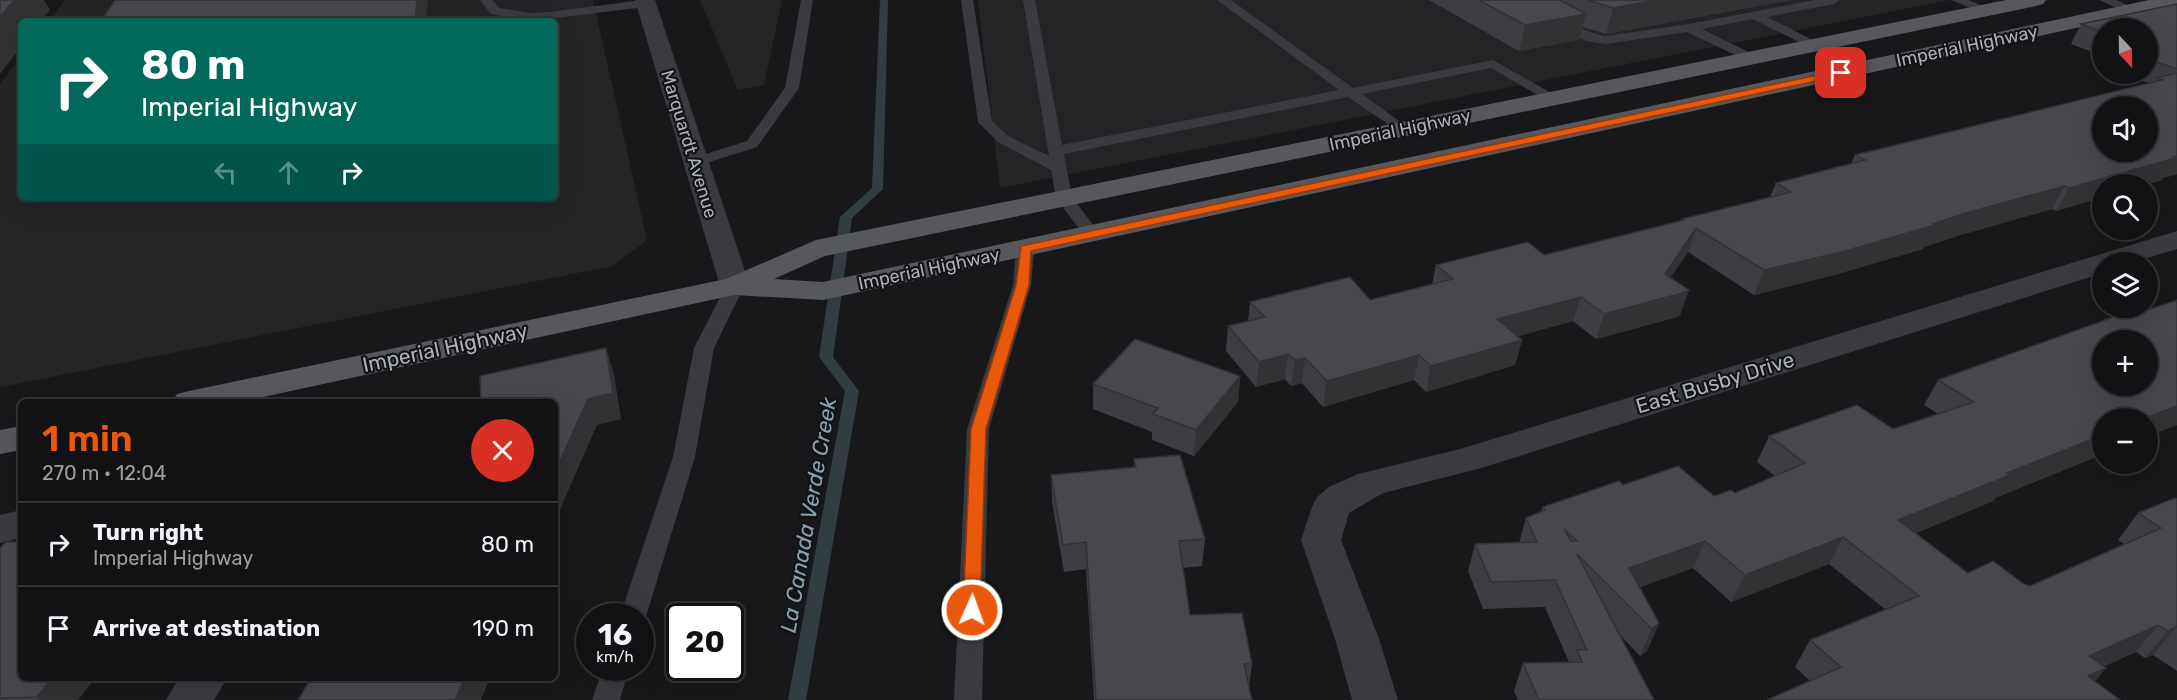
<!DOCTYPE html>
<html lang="en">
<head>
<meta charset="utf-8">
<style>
  body { margin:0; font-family:Rubik,sans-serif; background:#1f2022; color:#f1f3f6; height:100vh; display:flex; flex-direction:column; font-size:22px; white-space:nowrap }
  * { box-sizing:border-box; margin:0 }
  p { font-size:20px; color:#9c9ea0 }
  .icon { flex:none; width:33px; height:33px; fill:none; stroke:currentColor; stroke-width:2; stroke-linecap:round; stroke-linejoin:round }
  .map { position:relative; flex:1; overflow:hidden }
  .panel { position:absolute; left:18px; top:399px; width:540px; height:282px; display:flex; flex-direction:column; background:#121214; border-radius:9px; box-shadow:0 6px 24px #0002,0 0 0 2px #313234 }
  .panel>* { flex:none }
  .guide { position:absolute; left:18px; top:18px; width:540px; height:183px; border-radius:9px; box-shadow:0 6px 24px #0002,0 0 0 2px #313234; background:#00695c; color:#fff; overflow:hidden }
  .needle { width:39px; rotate:158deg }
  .controls { position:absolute; left:2092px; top:18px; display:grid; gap:12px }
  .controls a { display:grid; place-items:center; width:66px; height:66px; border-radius:50%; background:#121214; box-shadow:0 6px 24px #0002,0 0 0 2px #313234; font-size:30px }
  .speed { position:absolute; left:576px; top:603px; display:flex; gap:12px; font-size:30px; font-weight:700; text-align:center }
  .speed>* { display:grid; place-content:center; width:78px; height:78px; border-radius:50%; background:#121214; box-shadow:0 6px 24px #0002,0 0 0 2px #313234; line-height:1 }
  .speed small { font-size:15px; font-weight:400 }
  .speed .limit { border:3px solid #111; border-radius:9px; background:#fff; color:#111 }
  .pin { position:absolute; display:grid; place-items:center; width:51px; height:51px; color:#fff; margin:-26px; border-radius:12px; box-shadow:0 3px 9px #0006 }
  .me { position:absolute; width:66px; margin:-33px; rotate:2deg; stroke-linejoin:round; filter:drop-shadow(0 0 4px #0008) }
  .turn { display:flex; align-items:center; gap:21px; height:126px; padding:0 24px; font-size:27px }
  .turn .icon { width:78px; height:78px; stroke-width:2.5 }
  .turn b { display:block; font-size:42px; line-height:51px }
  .lanes { display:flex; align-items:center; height:57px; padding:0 24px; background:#0003; justify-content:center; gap:30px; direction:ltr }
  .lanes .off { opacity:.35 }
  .round { display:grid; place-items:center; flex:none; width:63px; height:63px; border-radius:32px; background:#1f2022 }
  .overview { display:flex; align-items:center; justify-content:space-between; height:102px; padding:0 24px }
  h1 { font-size:36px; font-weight:600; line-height:45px; color:#ea580c }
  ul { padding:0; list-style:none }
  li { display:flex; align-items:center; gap:18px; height:84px; padding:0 24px; border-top:2px solid #313234 }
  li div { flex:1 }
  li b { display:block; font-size:22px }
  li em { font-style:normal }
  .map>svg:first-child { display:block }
  .built { fill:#242427 }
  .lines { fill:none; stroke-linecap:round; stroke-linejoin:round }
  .stream { fill:#323d41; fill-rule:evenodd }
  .service { fill:#393b3e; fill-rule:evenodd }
  .minor { fill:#393b3e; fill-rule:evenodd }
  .tertiary { fill:#393b3e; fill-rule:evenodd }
  .primary { fill:#56585d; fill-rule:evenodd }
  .wall { fill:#3d3e41 }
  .shaded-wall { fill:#323235 }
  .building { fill:#47484c; stroke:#323235; stroke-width:1.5; fill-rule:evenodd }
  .route { fill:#ea580c; stroke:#983908; stroke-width:1.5 }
  .labels { text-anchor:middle; stroke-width:4.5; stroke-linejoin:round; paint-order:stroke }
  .far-street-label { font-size:18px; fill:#acb1b8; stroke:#131315 }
  .street-label { font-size:21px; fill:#acb1b8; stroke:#131315 }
  .water-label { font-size:22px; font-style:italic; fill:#86a2af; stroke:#131315 }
</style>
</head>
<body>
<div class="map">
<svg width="2177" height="700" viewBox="0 0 2177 700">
  <rect width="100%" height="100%" fill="#18181a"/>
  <path class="built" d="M 65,0 L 593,0 L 647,240 L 613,266 L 0,387 L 0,84 L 21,57 L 21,198 L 555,198 L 555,21 L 49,21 Z
    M 700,0 L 782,0 L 764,85 L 738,90 Z
    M 978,0 L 1950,0 L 1000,188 Z"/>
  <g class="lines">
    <path class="stream" d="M 880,0 L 888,0 L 883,189 L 852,218 L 833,357 L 859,391 L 806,700 L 788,700 L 845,391 L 819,357 L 840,217 L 872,188 Z"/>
    <path class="service" d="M 480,0 L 492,0 L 499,8 L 531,13 L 550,12 L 642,0 L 652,3 L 646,7 L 531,21 L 491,14 Z
      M 801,0 L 813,0 L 799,88 L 757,147 L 700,165 L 690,165 L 687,162 L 690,159 L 747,141 L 785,88 Z
      M 961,0 L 973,0 L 992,121 L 1008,136 L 1049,156 L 1023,0 L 1035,0 L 1062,145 L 1339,90 L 1217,0 L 1231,0 L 1353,88 L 1493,60 L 1560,98 L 1558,101 L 1548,101 L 1491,68 L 1362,94 L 1406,126 L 1408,129 L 1401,133 L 1348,97 L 1064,154 L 1072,197 L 1100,234 L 1092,239 L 1086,238 L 1056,198 L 1051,170 L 998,142 L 978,122 Z
      M 1511,0 C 1546,0 1572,32 1606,36 L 1689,24 L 1815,0 L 1840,0 L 1834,4 L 1767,17 L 1869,68 L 1862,72 L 1857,71 L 1753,19 L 1702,29 L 1755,55 L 1757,58 L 1750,62 L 1687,32 L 1606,44 L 1586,41 Z
      M 1951,0 L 1969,0 L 1992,10 L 1986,14 Z
      M 2099,0 L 2116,0 L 2139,10 L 2129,13 Z
      M 1025,244 L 1034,249 L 1031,285 L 989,429 L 982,700 L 954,700 L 967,429 L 1013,285 L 1016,249 Z
      M 735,281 L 744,286 L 714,348 L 695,457 L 646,616 L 640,623 L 640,616 L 620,616 L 673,457 L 694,348 L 726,286 Z
      M 603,668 L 629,668 L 620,700 L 592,700 Z"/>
    <path class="minor" d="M 2177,231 L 2177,249 L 2134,262 L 2103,262 L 2103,273 L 1478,469 L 1383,493 L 1349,513 L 1341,540 L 1379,639 L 1398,700 L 1352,700 L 1335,639 L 1301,540 L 1312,507 L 1317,497 L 1329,487 L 1358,474 L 1460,449 Z
      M 21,510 L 21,538 L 0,543 L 0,515 Z
      M 179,678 L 227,678 L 214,700 L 166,700 Z"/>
    <path class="tertiary" d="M 635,0 L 655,0 L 750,286 L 746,292 L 735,295 L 724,292 L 720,286 Z"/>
    <path class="primary" d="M 2006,0 L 2046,0 L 2043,4 L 2036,6 L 825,256 L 774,279 L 823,282 L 2149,0 L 2177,0 L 2177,6 L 823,300 L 734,295 L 240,402 L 172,402 L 177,394 L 189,391 L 726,279 L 816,240 Z
      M 21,426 L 21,450 L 0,454 L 0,430 Z"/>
  </g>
  <path class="wall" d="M 1429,0 L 1791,0 L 1606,34 L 1583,27 L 1579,40 L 1519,51 Z
    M 2177,4 L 2177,174 L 2163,178 L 2162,180 L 2147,184 L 2103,184 L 2103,197 L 2056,211 L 2052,209 L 1957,236 L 1924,247 L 1923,249 L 1834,275 L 1754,295 L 1688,252 L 1670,278 L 1689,290 L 1680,315 L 1677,317 L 1596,339 L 1573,321 L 1518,336 L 1522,340 L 1515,365 L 1426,392 L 1414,380 L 1323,407 L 1302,383 L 1291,386 L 1285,379 L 1256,387 L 1226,351 L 1228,326 L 1248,321 L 1250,302 L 1370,300 L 1432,285 L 1436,265 L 1544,255 L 1681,221 L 1682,219 L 1770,197 L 1776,183 L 1851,164 L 1855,155 L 2148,83 L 2126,75 L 2126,74 L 2148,74 L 2148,28 L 2103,28 L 2103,56 L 2071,44 L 2081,24 Z
    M 2177,300 L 2177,425 L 2148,436 L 2148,418 L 2103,418 L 2103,454 L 1995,498 L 1993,501 L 1916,533 L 1968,573 L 2030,586 L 2124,544 L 2118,540 L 2138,513 L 2177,499 L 2177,671 L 2153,655 L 2145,658 L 2136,652 L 2104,666 L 2106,668 L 2095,681 L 1810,681 L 1795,667 L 1810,640 L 1886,610 L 1829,564 L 1731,602 L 1693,568 L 1640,587 L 1659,623 L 1647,651 L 1640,656 L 1620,635 L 1654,700 L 1518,700 L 1514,691 L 1523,663 L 1569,662 L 1545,607 L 1483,609 L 1468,571 L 1475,544 L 1519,543 L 1526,518 L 1541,511 L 1543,507 L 1623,485 L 1714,496 L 1735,493 L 1775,476 L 1757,462 L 1769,436 L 1893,429 L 1938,414 L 1924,405 L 1938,380 Z
    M 1240,376 L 1238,402 L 1194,456 L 1152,440 L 1152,432 L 1093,409 L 1093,384 Z
    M 1134,459 L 1205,539 L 1202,566 L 1183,568 L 1190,615 L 1252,664 L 1249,687 L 1252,700 L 1094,700 L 1086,569 L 1064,572 L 1052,502 L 1051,475 L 1134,467 Z
    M 0,548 L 95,678 L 78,700 L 0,700 Z"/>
  <path class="shaded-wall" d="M 8,0 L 44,0 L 50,10 L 41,21 L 21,21 L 21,47 L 0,74 L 0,17 Z
    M 417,0 L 428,0 L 426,21 L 415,21 Z
    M 1657,0 L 1791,0 L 1606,34 L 1613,8 Z
    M 1586,14 L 1579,40 L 1519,51 L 1525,25 Z
    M 2177,156 L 2177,174 L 2163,178 L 2162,180 L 2147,184 L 2103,184 L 2103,197 L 2056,211 L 2069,188 Z
    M 2065,186 L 2052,209 L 1957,236 L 1924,247 L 1923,249 L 1834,275 L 1754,295 L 1764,270 L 1933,224 L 1969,212 Z
    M 1696,228 L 1688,252 L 1656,299 L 1665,274 Z
    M 1689,290 L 1680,315 L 1677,317 L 1596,339 L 1604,314 Z
    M 1581,297 L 1573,321 L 1491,344 L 1497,319 Z
    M 1522,340 L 1515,365 L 1426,392 L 1431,366 Z
    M 606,348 L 614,374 L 621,419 L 597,425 L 555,521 L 555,472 Z
    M 1288,354 L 1285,379 L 1256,387 L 1259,362 Z
    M 1419,355 L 1414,380 L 1323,407 L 1327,381 Z
    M 1305,358 L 1302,383 L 1291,386 L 1295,360 Z
    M 1240,376 L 1238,402 L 1194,456 L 1196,430 Z
    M 2177,406 L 2177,425 L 2148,436 L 2148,418 L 2145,418 Z
    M 2103,435 L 2103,454 L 1995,498 L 1993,501 L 1883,547 L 1898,520 L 2007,473 Z
    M 1843,537 L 1829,564 L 1731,602 L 1745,575 Z
    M 1705,541 L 1693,568 L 1619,595 L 1629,568 Z
    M 1659,623 L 1647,651 L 1640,656 L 1652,629 Z
    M 2158,625 L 2136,652 L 2068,683 L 2089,656 Z
    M 2176,627 L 2153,655 L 2145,658 L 2168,631 Z
    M 2106,668 L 2084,695 L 2088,676 Z
    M 52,678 L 95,678 L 78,700 L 39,700 L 37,697 Z
    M 465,678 L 490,678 L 481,700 L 455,700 Z"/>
  <path class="building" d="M 0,0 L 14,0 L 0,17 Z
    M 115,0 L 417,0 L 415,21 L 101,21 Z
    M 1479,0 L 1560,0 L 1586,14 L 1525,25 Z
    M 1588,0 L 1657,0 L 1613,8 Z
    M 2177,4 L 2177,69 L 2148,59 L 2148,52 L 2155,51 L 2148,48 L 2148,28 L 2103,28 L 2103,32 L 2081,24 Z
    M 2177,73 L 2177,156 L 2173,157 L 2175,158 L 2069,188 L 2065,186 L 1969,212 L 1933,224 L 1935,225 L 1845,251 L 1764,270 L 1696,228 L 1665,274 L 1689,290 L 1686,292 L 1604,314 L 1581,297 L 1497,319 L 1522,340 L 1431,366 L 1419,355 L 1327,381 L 1305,358 L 1295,360 L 1288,354 L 1259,362 L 1228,326 L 1265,317 L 1250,302 L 1350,277 L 1370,300 L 1453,279 L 1436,265 L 1528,242 L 1544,255 L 1684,220 L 1682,219 L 1791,192 L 1776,183 L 1865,160 L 1855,155 L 2162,80 L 2156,78 ZM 2103,106 L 2148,106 L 2148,152 L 2103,152 Z
    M 2177,300 L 2177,406 L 2145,418 L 2103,418 L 2103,435 L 2007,473 L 2010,475 L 1898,520 L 1968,573 L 1993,561 L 2024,584 L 2030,586 L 2161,528 L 2138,513 L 2175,498 L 2177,499 L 2177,628 L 2176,627 L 2168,631 L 2158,625 L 2089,656 L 2106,668 L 2088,676 L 2120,700 L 1767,700 L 1841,667 L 1810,640 L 1919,596 L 1843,537 L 1745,575 L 1705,541 L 1629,568 L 1659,623 L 1652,629 L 1577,554 L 1654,700 L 1539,700 L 1523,663 L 1582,662 L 1577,650 L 1587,650 L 1555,580 L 1491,582 L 1475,544 L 1537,542 L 1526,518 L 1545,510 L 1543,507 L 1619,481 L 1623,485 L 1678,466 L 1714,496 L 1731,490 L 1735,493 L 1805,463 L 1769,436 L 1857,405 L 1893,429 L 1974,402 L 1938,380 L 2116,316 L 2121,319 ZM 2103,340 L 2148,340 L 2148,386 L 2103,386 ZM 1564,529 L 1577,541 L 1571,541 Z
    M 1135,339 L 1240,376 L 1196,430 L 1153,414 L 1158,408 L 1093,384 Z
    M 606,348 L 613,393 L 588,399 L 555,472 L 555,402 L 481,402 L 480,376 Z
    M 1180,455 L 1205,539 L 1179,541 L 1190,615 L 1242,613 L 1252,664 L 1244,664 L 1252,700 L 1096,700 L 1086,542 L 1063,545 L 1051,475 L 1136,467 L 1134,459 Z
    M 6,542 L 21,542 L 21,678 L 52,678 L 37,697 L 0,698 L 0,548 Z
    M 311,678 L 465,678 L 455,700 L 298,700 Z"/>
  <path class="route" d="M 1841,70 L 1846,73 L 1844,75 L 1031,251 L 1029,285 L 986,429 L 980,610 L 978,615 L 965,615 L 963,610 L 971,429 L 1016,285 L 1021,246 Z"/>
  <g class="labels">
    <g class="far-street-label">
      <text transform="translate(1967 46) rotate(-12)" y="6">Imperial Highway</text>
      <text transform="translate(1400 130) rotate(-12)" y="6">Imperial Highway</text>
      <text transform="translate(689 144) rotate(73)" y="6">Marquardt Avenue</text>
      <text transform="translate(929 269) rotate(-12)" y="6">Imperial Highway</text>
    </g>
    <g class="street-label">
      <text transform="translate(445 348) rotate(-12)" y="7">Imperial Highway</text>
      <text transform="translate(1715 383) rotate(-17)" y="7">East Busby Drive</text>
    </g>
    <g class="water-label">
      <text transform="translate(808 515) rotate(-80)" y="8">La Canada Verde Creek</text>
    </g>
  </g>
</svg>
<div class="controls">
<a><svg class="needle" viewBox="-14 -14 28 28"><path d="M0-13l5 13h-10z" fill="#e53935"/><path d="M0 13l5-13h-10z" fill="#9c9ea0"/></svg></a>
<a><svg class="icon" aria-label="sound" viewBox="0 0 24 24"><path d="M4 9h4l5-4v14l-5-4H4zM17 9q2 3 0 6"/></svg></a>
<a><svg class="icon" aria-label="search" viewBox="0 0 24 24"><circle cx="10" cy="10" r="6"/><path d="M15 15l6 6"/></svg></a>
<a><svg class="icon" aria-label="layers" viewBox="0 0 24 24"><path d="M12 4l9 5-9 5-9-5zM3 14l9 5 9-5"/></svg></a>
<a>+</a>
<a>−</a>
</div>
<div class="speed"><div>16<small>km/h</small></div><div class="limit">20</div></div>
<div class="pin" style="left:1841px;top:73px;background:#d93025"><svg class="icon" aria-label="arrive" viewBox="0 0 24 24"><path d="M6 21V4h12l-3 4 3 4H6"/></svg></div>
<svg class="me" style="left:972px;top:610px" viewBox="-20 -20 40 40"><circle r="17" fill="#ea580c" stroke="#fff" stroke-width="3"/><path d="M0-11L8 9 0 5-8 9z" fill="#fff"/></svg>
<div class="guide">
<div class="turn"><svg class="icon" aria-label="right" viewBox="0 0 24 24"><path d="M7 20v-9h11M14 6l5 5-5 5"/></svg><div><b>80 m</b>Imperial Highway</div></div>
<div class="lanes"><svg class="icon off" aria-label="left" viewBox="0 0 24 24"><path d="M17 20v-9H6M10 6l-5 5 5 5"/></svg><svg class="icon off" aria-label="ahead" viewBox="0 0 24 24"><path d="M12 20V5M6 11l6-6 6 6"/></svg><svg class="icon" aria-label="right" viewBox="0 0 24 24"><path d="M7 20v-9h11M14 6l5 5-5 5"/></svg></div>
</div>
<section class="panel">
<div class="overview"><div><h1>1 min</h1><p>270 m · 12:04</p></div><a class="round" style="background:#d93025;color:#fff"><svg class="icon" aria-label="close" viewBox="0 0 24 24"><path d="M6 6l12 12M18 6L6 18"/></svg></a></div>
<ul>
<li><svg class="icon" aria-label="right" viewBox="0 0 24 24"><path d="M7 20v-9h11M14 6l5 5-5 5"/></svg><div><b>Turn right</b><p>Imperial Highway</p></div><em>80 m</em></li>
<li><svg class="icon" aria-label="arrive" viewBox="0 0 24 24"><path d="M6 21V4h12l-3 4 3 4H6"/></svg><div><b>Arrive at destination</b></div><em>190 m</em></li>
</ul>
</section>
</div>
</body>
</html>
